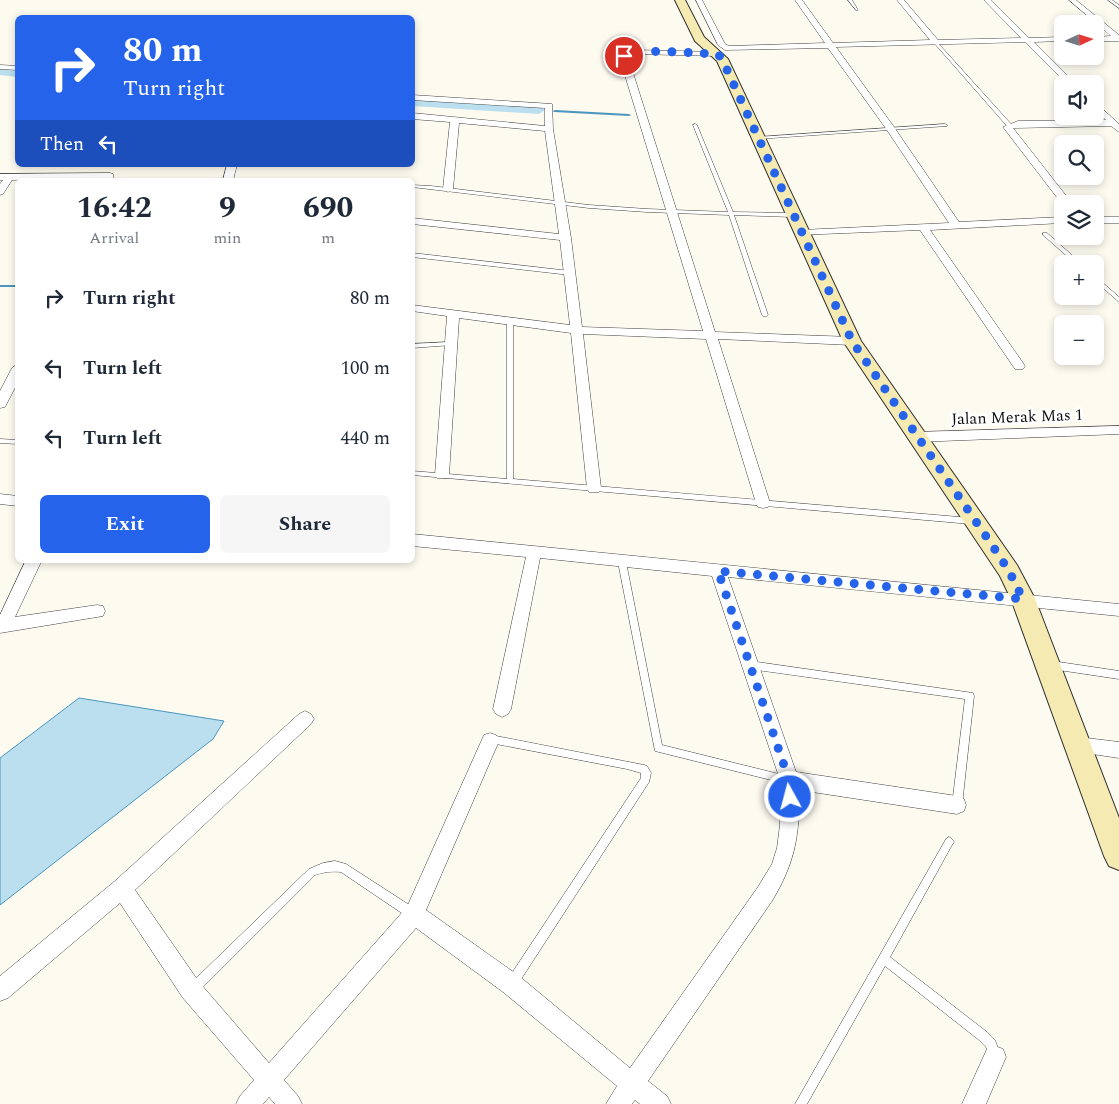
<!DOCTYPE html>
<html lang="en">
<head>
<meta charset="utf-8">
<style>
  body { margin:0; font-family:Spectral,serif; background:#f6f6f7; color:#1f2937; height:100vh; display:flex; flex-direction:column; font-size:19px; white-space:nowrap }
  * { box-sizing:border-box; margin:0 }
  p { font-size:16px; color:#747a83 }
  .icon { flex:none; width:28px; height:28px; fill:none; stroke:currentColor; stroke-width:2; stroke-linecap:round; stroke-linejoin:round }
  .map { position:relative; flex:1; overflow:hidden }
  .details { position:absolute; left:15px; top:178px; width:400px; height:385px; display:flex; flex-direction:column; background:#fff; border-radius:8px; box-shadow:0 2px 8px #0003 }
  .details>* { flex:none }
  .guide { position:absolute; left:15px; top:15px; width:400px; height:152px; border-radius:8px; box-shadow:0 2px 8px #0003; background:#2563eb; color:#fff; overflow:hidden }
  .needle { width:32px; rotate:86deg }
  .fabs { position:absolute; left:1054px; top:15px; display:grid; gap:10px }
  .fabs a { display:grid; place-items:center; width:50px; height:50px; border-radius:8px; background:#fff; box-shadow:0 2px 8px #0003; font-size:25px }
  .pin { position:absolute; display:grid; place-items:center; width:42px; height:42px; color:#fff; margin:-21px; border:2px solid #fff; border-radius:50%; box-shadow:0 1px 5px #0007 }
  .me { position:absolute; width:55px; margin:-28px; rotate:353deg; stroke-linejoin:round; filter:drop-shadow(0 0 4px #0008) }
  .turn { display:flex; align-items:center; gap:18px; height:105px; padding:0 25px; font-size:22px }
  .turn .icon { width:65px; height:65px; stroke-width:2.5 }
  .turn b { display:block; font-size:35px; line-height:42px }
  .then { display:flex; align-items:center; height:48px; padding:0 25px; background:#0003; gap:10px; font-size:19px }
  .eta { display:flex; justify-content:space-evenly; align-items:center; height:85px; text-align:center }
  .eta b { font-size:30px; font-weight:700; line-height:35px }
  .cta { display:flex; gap:10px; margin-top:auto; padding:10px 25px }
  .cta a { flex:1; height:58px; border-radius:8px; background:#2563eb; color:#fff; font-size:20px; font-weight:700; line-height:58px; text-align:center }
  .cta a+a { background:#f6f6f7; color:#1f2937 }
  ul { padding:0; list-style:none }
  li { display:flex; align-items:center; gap:15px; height:70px; padding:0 25px }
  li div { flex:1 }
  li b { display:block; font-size:19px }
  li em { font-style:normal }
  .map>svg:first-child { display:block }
  .water { fill:#bbdfef; stroke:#4a96be }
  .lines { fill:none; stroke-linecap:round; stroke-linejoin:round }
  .stream { fill:#4a96be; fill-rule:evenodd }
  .canal { fill:#bbdfef; fill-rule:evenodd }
  .lane-casing { stroke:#414141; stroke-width:1 }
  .street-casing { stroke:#414141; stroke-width:1 }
  .secondary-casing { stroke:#303030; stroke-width:2 }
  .lane { fill:#fff; fill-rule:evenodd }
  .street { fill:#fff; fill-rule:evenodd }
  .secondary { fill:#f6eab3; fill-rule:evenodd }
  .route { stroke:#2563eb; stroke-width:9; stroke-dasharray:0 16.2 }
  .labels { text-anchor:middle; stroke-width:5; stroke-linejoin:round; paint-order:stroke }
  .street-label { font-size:16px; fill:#0e0e0e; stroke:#fff }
</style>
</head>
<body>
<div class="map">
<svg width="1119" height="1104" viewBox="0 0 1119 1104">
  <rect width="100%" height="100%" fill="#fdfaf0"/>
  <path class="water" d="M 79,698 L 224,721 L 213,739 L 0,905 L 0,758 Z"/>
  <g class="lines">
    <path class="stream" d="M 555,110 L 629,114 L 631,115 L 629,116 L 554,112 L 553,111 Z
      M 0,285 L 18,285 L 18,287 L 0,287 Z"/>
    <path class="canal" d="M 0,69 L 18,71 L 18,77 L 0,75 Z
      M 412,98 L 539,106 L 545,110 L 539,114 L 412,106 Z"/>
    <g class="lane-casing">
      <path id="lane" d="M 848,0 L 852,0 L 858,10 L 856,10 Z
        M 1108,0 L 1112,0 L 1119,5 L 1119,8 Z
        M 935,42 L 937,42 L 1011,124 L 1011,126 L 1007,126 L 935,44 Z
        M 695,124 L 697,125 L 733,212 L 793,213 L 796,215 L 793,217 L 734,215 L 768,315 L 767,316 L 763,316 L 762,315 L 729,215 L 647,212 L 589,208 L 412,187 L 412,185 L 431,186 L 589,205 L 647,209 L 728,212 L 693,125 Z
        M 945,124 L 947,125 L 947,126 L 757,139 L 755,138 L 757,137 Z
        M 1043,233 L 1047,233 L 1082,264 L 1076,264 L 1043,235 Z
        M 412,253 L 570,271 L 573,273 L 570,275 L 412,257 Z
        M 1095,276 L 1119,297 L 1119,302 L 1095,281 Z
        M 510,320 L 513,322 L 513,479 L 971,518 L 975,521 L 971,524 L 412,475 L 412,471 L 507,479 L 507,322 Z
        M 450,342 L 452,343 L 452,345 L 412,348 L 412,344 Z
        M 0,439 L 18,440 L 18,444 L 0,443 Z
        M 622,559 L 625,560 L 626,562 L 662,745 L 787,776 L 790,777 L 792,780 L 790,783 L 787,784 L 655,751 L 618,562 L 619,560 Z
        M 750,661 L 973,693 L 974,696 L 962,805 L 960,808 L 957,809 L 954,808 L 952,805 L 965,699 L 750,669 L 747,668 L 746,665 L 747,662 Z
        M 1052,661 L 1119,671 L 1119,679 L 1052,669 L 1049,668 L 1048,665 L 1049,662 Z
        M 496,736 L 644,765 L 647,766 L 651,773 L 649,782 L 516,987 L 512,988 L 508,987 L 507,983 L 508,979 L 641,778 L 641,773 L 627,769 L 496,744 L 490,745 L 487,744 L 486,741 L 487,738 Z
        M 949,837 L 952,839 L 954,842 L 952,845 L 890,957 L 987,1032 L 995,1040 L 1001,1057 L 999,1061 L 995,1063 L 991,1061 L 986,1047 L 979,1040 L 885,966 L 807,1104 L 795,1104 L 946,839 Z
        M 335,861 L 346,864 L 417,910 L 418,914 L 417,918 L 413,919 L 409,918 L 341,872 C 332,871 324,872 315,875 L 197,993 L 193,994 L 189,993 L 188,989 L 189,985 L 309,869 L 323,863 Z"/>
    </g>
    <g class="street-casing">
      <path id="street" d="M 696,0 L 702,0 L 725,44 L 729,46 L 825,43 L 795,0 L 802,0 L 833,43 L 930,40 L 897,0 L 904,0 L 938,40 L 1021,38 L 984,0 L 991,0 L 1029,38 L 1062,37 L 1062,41 L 1034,42 L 1076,84 L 1067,84 L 1025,42 L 836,47 L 894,127 L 959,222 L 1062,217 L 1062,223 L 930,230 L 1023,363 L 1025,366 L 1023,369 L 1015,369 L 920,230 L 797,235 L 796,233 L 801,230 L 949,223 L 887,130 L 828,48 L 725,50 L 718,45 Z
        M 1069,0 L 1076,0 L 1119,35 L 1119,41 L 1095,41 L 1095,37 L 1111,36 Z
        M 635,50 L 718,52 L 722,54 L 718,56 L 636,54 L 628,57 L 715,332 L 852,337 L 858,341 L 852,345 L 718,339 L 770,503 L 768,507 L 763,508 L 758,507 L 756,503 L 706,339 L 583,334 L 601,488 L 599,492 L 589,492 L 587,488 L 571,333 L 459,318 L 449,475 L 447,478 L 437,478 L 435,475 L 447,316 L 412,311 L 412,305 L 570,325 L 560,240 L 412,224 L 412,218 L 559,234 L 545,131 L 459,123 L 453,189 L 448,192 L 443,189 L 450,122 L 412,119 L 412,113 L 545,126 L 545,108 L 412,100 L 412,95 L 552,104 L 553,129 L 571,238 L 582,327 L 703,331 L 620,59 L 621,54 Z
        M 0,65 L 18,66 L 18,70 L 0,69 Z
        M 1095,102 L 1119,124 L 1119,132 L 1111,126 L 1013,128 L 1071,202 L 1062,204 L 1003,127 L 1018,121 L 1106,120 L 1095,110 Z
        M 227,165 L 237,165 L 233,180 L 223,180 Z
        M 110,173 L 113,174 L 113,178 L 12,180 L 3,194 L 0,195 L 0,184 L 3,180 L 0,180 L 0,174 Z
        M 1095,217 L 1119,217 L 1119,223 L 1095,223 Z
        M 18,364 L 18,382 L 5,407 L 0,408 L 0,391 L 12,368 Z
        M 1119,426 L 1119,434 L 916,442 L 911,440 L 909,437 L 911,434 L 916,432 Z
        M 0,494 L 18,496 L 18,506 L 0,504 Z
        M 412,534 L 1119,604 L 1119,616 L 728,577 L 796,772 L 957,796 L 964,799 L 966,805 L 964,811 L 957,814 L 799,790 C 800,834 795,863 772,901 L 648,1081 L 667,1096 L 671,1104 L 640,1104 L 635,1100 L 632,1104 L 606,1104 L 617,1086 L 503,992 L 416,928 L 284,1080 L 298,1096 L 302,1104 L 275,1104 L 269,1097 L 263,1104 L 236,1104 L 240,1096 L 254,1080 L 183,998 L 120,903 L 8,998 L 0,1001 L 0,976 L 115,881 L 299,714 L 305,711 L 311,714 L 314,719 L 311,724 L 135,890 L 199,982 L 269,1063 L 407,907 L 484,735 L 490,733 L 496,735 L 499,741 L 426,910 L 519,976 L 630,1068 L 758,887 L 772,864 L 777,848 L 780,825 L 780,780 L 712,576 L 540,558 L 511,709 L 508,714 L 502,717 L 496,714 L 493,709 L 526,557 L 412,546 Z
        M 26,560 L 42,560 L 15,617 L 97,605 L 103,606 L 105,611 L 103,616 L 0,633 L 0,615 Z
        M 1078,737 L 1119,742 L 1119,758 L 1072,751 L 1069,745 L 1072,739 Z
        M 995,1046 L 1003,1049 L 1006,1057 L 986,1104 L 962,1104 L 987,1049 Z"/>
    </g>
    <g class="secondary-casing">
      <path id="secondary" d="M 675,0 L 685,0 L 704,37 L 728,59 L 861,341 L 1017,565 L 1035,599 L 1119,818 L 1119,870 L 1109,866 L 1104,856 L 1011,599 L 1000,576 L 843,341 L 717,61 L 695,41 Z"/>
    </g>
    <use href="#lane" class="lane"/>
    <use href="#street" class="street"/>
    <use href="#secondary" class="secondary"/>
  </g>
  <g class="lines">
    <path class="route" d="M 624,56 C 634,47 701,54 718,54 L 722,59 L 852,341 L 992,545 L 1009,571 L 1023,599 L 718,571 L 789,780 L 790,797"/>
  </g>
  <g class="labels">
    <g class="street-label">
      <text transform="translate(1017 416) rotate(-2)" y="6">Jalan Merak Mas 1</text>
    </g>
  </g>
</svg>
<div class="fabs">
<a><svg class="needle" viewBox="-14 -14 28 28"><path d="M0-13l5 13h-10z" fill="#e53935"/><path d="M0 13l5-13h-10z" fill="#747a83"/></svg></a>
<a><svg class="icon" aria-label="sound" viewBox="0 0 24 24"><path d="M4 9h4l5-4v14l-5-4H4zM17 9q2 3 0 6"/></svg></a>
<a><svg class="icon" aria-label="search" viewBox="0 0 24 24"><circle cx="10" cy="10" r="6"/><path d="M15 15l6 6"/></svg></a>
<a><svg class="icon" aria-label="layers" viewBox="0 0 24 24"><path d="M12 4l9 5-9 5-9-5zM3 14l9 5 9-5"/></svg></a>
<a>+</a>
<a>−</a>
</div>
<div class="pin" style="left:624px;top:56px;background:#d93025"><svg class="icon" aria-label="arrive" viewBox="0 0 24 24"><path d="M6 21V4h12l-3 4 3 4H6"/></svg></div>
<svg class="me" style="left:790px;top:797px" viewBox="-20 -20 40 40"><circle r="17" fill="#2563eb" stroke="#fff" stroke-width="3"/><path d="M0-11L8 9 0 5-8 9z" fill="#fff"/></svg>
<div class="guide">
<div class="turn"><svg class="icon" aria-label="right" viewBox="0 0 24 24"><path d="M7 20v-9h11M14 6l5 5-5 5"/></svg><div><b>80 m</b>Turn right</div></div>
<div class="then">Then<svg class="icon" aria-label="left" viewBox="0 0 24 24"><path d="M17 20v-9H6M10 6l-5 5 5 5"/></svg></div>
</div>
<section class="details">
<div class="eta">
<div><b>16:42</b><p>Arrival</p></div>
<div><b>9</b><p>min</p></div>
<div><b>690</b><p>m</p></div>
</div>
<ul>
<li><svg class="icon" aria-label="right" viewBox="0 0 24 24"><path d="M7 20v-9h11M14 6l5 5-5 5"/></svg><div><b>Turn right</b></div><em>80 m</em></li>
<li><svg class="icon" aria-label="left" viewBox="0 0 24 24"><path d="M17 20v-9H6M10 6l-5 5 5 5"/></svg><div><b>Turn left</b></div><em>100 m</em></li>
<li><svg class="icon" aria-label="left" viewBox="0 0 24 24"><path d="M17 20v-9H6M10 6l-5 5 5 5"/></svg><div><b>Turn left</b></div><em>440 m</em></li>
</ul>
<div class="cta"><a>Exit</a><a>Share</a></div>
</section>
</div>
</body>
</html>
